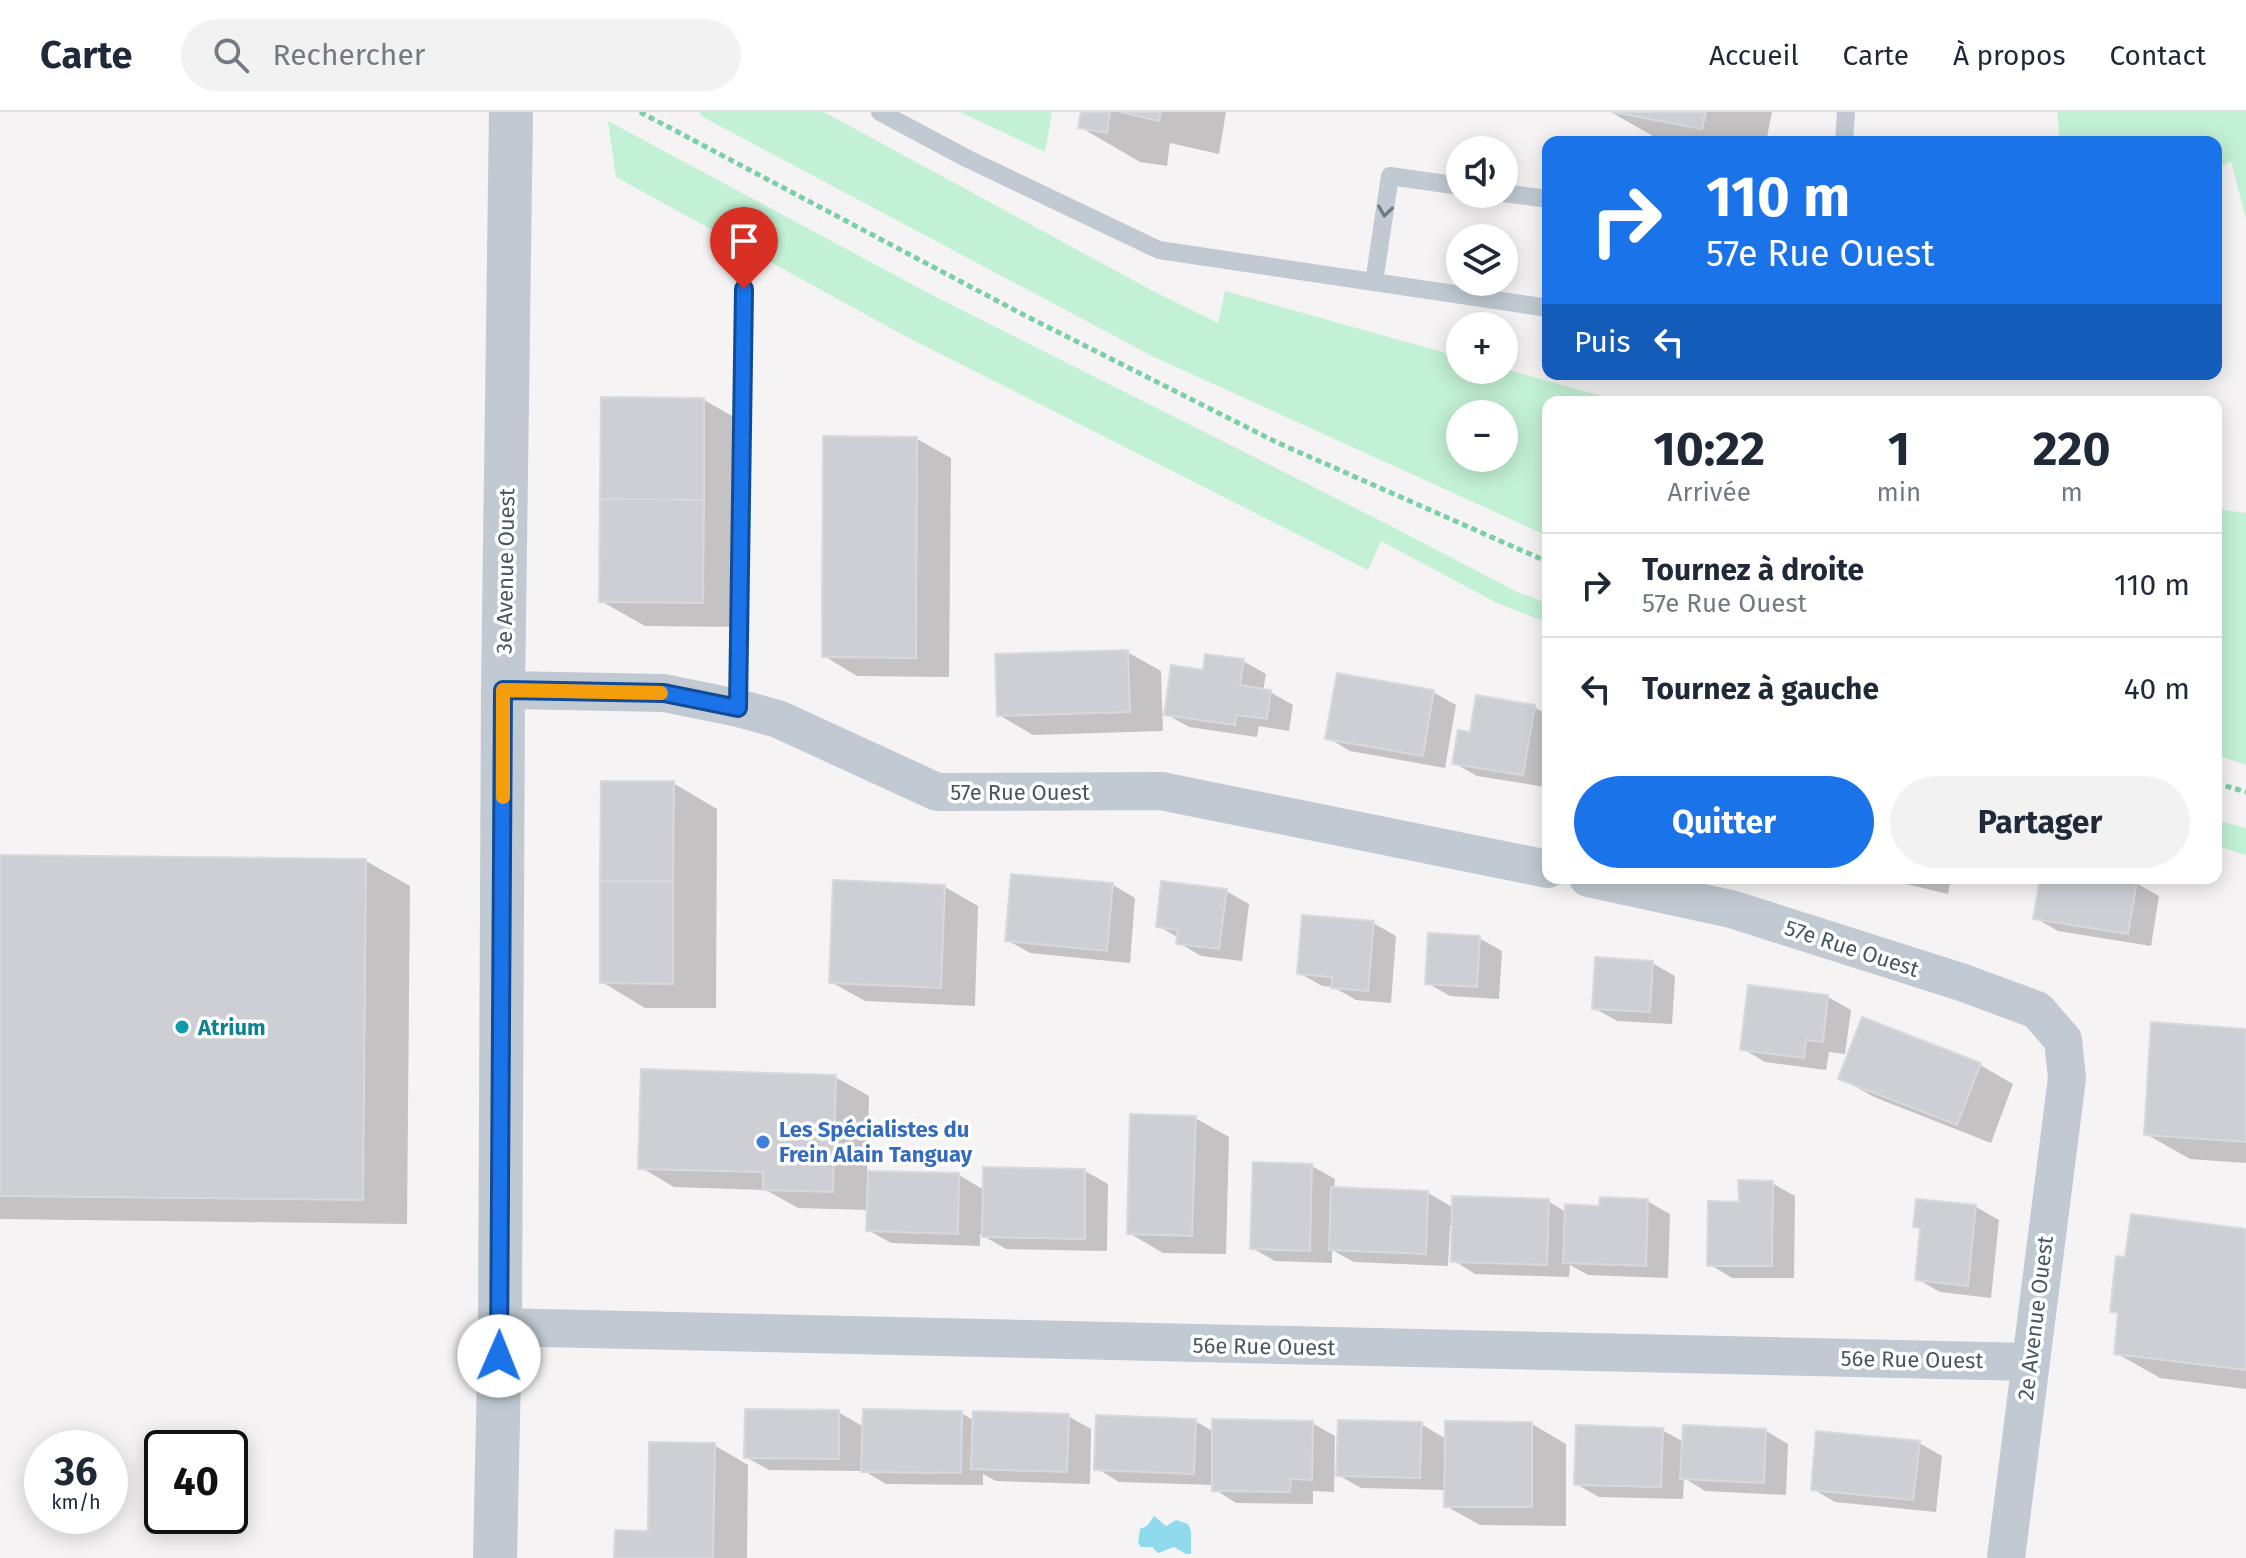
<!DOCTYPE html>
<html lang="fr">
<head>
<meta charset="utf-8">
<style>
  body { margin:0; font-family:"Fira Sans",sans-serif; background:#f2f2f3; color:#1f2937; height:100vh; display:flex; flex-direction:column; font-size:30px; white-space:nowrap }
  * { box-sizing:border-box; margin:0 }
  p { font-size:26px; color:#747a83 }
  .icon { flex:none; width:44px; height:44px; fill:none; stroke:currentColor; stroke-width:2; stroke-linecap:round; stroke-linejoin:round }
  .map { position:relative; flex:1; overflow:hidden }
  .details { position:absolute; left:1542px; top:284px; width:680px; height:488px; display:flex; flex-direction:column; background:#fff; border-radius:16px; box-shadow:0 4px 20px #0003 }
  .details>* { flex:none }
  .guide { position:absolute; left:1542px; top:24px; width:680px; height:244px; border-radius:16px; box-shadow:0 4px 20px #0003; background:#1a73e8; color:#fff; overflow:hidden }
  .buttons { position:absolute; left:1446px; top:24px; display:grid; gap:16px }
  .buttons a { display:grid; place-items:center; width:72px; height:72px; border-radius:50%; background:#fff; box-shadow:0 4px 20px #0003; font-size:40px }
  .speed { position:absolute; left:24px; top:1318px; display:flex; gap:16px; font-size:40px; font-weight:700; text-align:center }
  .speed>* { display:grid; place-content:center; width:104px; height:104px; border-radius:50%; background:#fff; box-shadow:0 4px 20px #0003; line-height:1 }
  .speed small { font-size:20px; font-weight:400 }
  .speed .limit { border:4px solid #111; border-radius:12px; background:#fff; color:#111 }
  .pin { position:absolute; display:grid; place-items:center; width:68px; height:68px; color:#fff; margin:-82px -34px; border-radius:50% 50% 50% 0; rotate:-45deg; box-shadow:0 0 8px #0007 }
  .pin .icon { rotate:45deg }
  .me { position:absolute; width:88px; margin:-44px; rotate:1deg; stroke-linejoin:round; filter:drop-shadow(0 0 6px #0008) }
  .turn { display:flex; align-items:center; gap:28px; height:168px; padding:0 32px; font-size:36px }
  .turn .icon { width:104px; height:104px; stroke-width:2.5 }
  .turn b { display:block; font-size:56px; line-height:68px }
  .then { display:flex; align-items:center; height:76px; padding:0 32px; background:#0003; gap:16px; font-size:30px }
  .eta { display:flex; justify-content:space-evenly; align-items:center; height:136px; text-align:center }
  .eta b { font-size:48px; font-weight:700; line-height:56px }
  .cta { display:flex; gap:16px; margin-top:auto; padding:16px 32px }
  .cta a { flex:1; height:92px; border-radius:48px; background:#1a73e8; color:#fff; font-size:32px; font-weight:700; line-height:92px; text-align:center }
  .cta a+a { background:#f2f2f3; color:#1f2937 }
  ul { padding:0; list-style:none }
  li { display:flex; align-items:center; gap:24px; height:104px; padding:0 32px; border-top:2px solid #e0e1e3 }
  li div { flex:1 }
  li b { display:block; font-size:30px }
  li em { font-style:normal }
  header { display:flex; align-items:center; gap:48px; box-sizing:border-box; height:112px; padding:0 40px; background:#fff; border-bottom:2px solid #e0e1e3 }
  header strong { font-size:38px }
  nav { display:flex; gap:44px; margin-inline-start:auto; font-size:28px }
  .search { width:560px; height:72px; background:#f2f2f3; display:flex; align-items:center; gap:20px; box-sizing:border-box; padding:0 28px; border-radius:44px; color:#747a83; font-size:30px }
  .map>svg:first-child { display:block }
  .green { fill:#c3f1d5; fill-rule:evenodd }
  .water { fill:#90daee }
  .shadow { fill:#0003 }
  .building { fill:#cdcfd5; stroke:#d7d9de; stroke-width:2 }
  .lines { fill:none; stroke-linecap:round; stroke-linejoin:round }
  .path { stroke:#7ad0a6; stroke-width:5; stroke-dasharray:6 4; stroke-linecap:butt }
  .service { stroke:#c1cad2; stroke-width:18 }
  .minor { stroke:#c1cad2; stroke-width:38 }
  .tertiary { stroke:#c1cad2; stroke-width:44 }
  .oneway { stroke:#6e7983 }
  .route-casing { stroke:#114b97; stroke-width:20 }
  .route { stroke:#1a73e8; stroke-width:14 }
  .slow { stroke:#f59e0b; stroke-width:14 }
  .culture-dot { fill:#0f9aa8; stroke:#fff; stroke-width:3 }
  .shop-dot { fill:#3f7fe0; stroke:#fff; stroke-width:3 }
  .labels { text-anchor:middle; stroke-width:7; stroke-linejoin:round; paint-order:stroke }
  .street-label { font-size:22px; fill:#4a5661; stroke:#fff }
  .culture-label { font-size:22px; font-weight:bold; fill:#0d838f; stroke:#fff; text-anchor:start }
  .shop-label { font-size:22px; font-weight:bold; fill:#366cbe; stroke:#fff; text-anchor:start }
</style>
</head>
<body>
<header>
<strong>Carte</strong>
<div class="search"><svg class="icon" aria-label="search" viewBox="0 0 24 24"><circle cx="10" cy="10" r="6"/><path d="M15 15l6 6"/></svg>Rechercher</div>
<nav><a>Accueil</a><a>Carte</a><a>À propos</a><a>Contact</a></nav>
</header>
<div class="map">
<svg width="2246" height="1446" viewBox="0 0 2246 1446">
  <rect width="100%" height="100%" fill="#f5f3f3"/>
  <path class="green" d="M 700,0 L 824,0 L 1151,178 L 1218,211 L 1225,179 L 1460,245 L 1460,258 L 1504,257 L 1624,290 L 1548,290 L 1548,424 L 1154,245 L 701,4 ZM 1504,302 L 1504,346 L 1460,346 L 1460,302 Z
    M 960,0 L 1052,0 L 1045,40 Z
    M 2057,0 L 2246,0 L 2246,107 L 2231,49 L 2216,58 L 2216,30 L 2060,30 Z
    M 608,9 L 930,182 L 1387,412 L 1517,480 L 1548,491 L 1548,511 L 1497,491 L 1381,429 L 1368,458 L 905,224 L 616,65 Z
    M 2216,397 L 2246,401 L 2246,653 L 2216,643 Z
    M 2216,708 L 2246,716 L 2246,743 L 2216,734 Z"/>
  <path class="water" d="M 1154,1404 L 1166,1414 L 1176,1408 L 1188,1412 L 1191,1419 L 1191,1442 L 1186,1442 L 1174,1435 L 1158,1441 L 1152,1435 L 1141,1435 L 1138,1431 L 1140,1417 L 1147,1414 Z"/>
  <path class="shadow" d="M 1083,0 L 1226,0 L 1219,42 L 1170,31 L 1167,54 L 1140,50 L 1080,15 Z
    M 1611,0 L 1772,0 L 1766,30 L 1663,30 Z
    M 704,288 L 748,313 L 747,515 L 645,514 L 601,489 Z
    M 917,327 L 951,346 L 949,565 L 857,564 L 824,544 Z
    M 1127,540 L 1161,559 L 1163,619 L 1033,623 L 999,603 Z
    M 1243,549 L 1266,562 L 1263,579 L 1270,580 L 1293,593 L 1289,619 L 1259,614 L 1257,625 L 1189,615 L 1166,602 L 1204,560 Z
    M 1433,580 L 1456,593 L 1445,656 L 1350,639 L 1328,626 Z
    M 1534,595 L 1548,603 L 1546,675 L 1477,664 L 1454,651 L 1472,623 Z
    M 673,671 L 717,697 L 716,896 L 645,896 L 602,870 Z
    M 0,745 L 366,749 L 410,774 L 407,1112 L 0,1107 Z
    M 1896,766 L 1951,766 L 1948,782 L 1906,772 Z
    M 2042,766 L 2105,766 L 2136,771 L 2159,784 L 2151,834 L 2058,819 L 2035,806 Z
    M 1113,773 L 1135,786 L 1130,851 L 1030,841 L 1007,828 Z
    M 945,775 L 978,794 L 975,894 L 865,889 L 831,870 Z
    M 1226,779 L 1249,792 L 1242,849 L 1201,844 L 1179,831 L 1179,826 L 1158,814 Z
    M 1373,811 L 1396,824 L 1391,891 L 1356,888 L 1333,875 L 1322,874 L 1299,861 Z
    M 1479,826 L 1502,839 L 1499,887 L 1450,884 L 1427,871 Z
    M 1652,851 L 1675,864 L 1672,912 L 1617,909 L 1594,896 Z
    M 1750,876 L 1828,885 L 1851,898 L 1845,942 L 1829,940 L 1826,958 L 1765,950 L 1743,937 Z
    M 2246,919 L 2246,1051 L 2190,1047 L 2146,1022 Z
    M 1980,953 L 2013,972 L 1991,1031 L 1874,985 L 1840,966 Z
    M 835,965 L 869,984 L 867,1061 L 959,1063 L 984,1078 L 1085,1059 L 1108,1072 L 1107,1139 L 1006,1137 L 980,1122 L 980,1134 L 891,1131 L 868,1118 L 869,1098 L 798,1096 L 766,1078 L 674,1075 L 640,1055 Z
    M 1195,1006 L 1229,1025 L 1226,1142 L 1163,1141 L 1129,1121 Z
    M 1312,1054 L 1335,1067 L 1334,1078 L 1428,1081 L 1454,1096 L 1548,1089 L 1566,1100 L 1647,1089 L 1670,1102 L 1668,1166 L 1588,1163 L 1570,1153 L 1569,1165 L 1475,1162 L 1453,1148 L 1454,1114 L 1450,1114 L 1448,1154 L 1354,1150 L 1332,1138 L 1332,1151 L 1275,1149 L 1252,1136 Z
    M 1772,1071 L 1795,1084 L 1794,1166 L 1732,1166 L 1709,1152 L 1741,1092 Z
    M 1918,1089 L 1976,1095 L 1999,1108 L 1991,1186 L 1940,1180 L 1917,1167 L 1921,1118 L 1916,1114 Z
    M 2246,1119 L 2246,1277 L 2160,1266 L 2116,1241 L 2120,1203 L 2112,1199 Z
    M 838,1300 L 864,1315 L 961,1301 L 975,1309 L 1068,1304 L 1091,1317 L 1090,1372 L 996,1369 L 983,1362 L 983,1373 L 886,1372 L 864,1359 L 769,1358 L 746,1345 Z
    M 1195,1309 L 1214,1320 L 1312,1311 L 1335,1324 L 1334,1380 L 1313,1379 L 1313,1392 L 1236,1391 L 1214,1377 L 1214,1373 L 1119,1370 L 1096,1356 Z
    M 1421,1312 L 1446,1327 L 1532,1312 L 1566,1332 L 1566,1414 L 1480,1413 L 1446,1394 L 1446,1378 L 1361,1376 L 1338,1363 Z
    M 1662,1318 L 1684,1330 L 1766,1319 L 1788,1332 L 1786,1383 L 1705,1379 L 1684,1366 L 1683,1387 L 1599,1385 L 1576,1372 Z
    M 1919,1331 L 1942,1344 L 1936,1400 L 1835,1390 L 1813,1377 Z
    M 714,1333 L 748,1353 L 747,1446 L 616,1446 L 650,1421 Z"/>
  <path class="building" d="M 1081,0 L 1110,0 L 1107,21 L 1078,16 Z
    M 1120,0 L 1161,0 L 1159,9 Z
    M 1612,0 L 1706,0 L 1702,17 Z
    M 601,285 L 704,286 L 704,388 L 600,387 Z
    M 823,324 L 917,325 L 916,546 L 822,545 Z
    M 600,387 L 704,388 L 703,491 L 599,490 Z
    M 1128,538 L 1130,600 L 997,604 L 995,542 Z
    M 1205,542 L 1244,547 L 1240,573 L 1271,578 L 1267,607 L 1236,603 L 1235,613 L 1164,603 L 1171,553 L 1203,558 Z
    M 1337,561 L 1434,578 L 1423,644 L 1325,627 Z
    M 1476,583 L 1535,593 L 1523,663 L 1452,652 L 1458,618 L 1470,620 Z
    M 601,669 L 674,669 L 673,769 L 600,769 Z
    M 0,743 L 366,747 L 363,1088 L 0,1084 Z
    M 1011,762 L 1113,771 L 1107,839 L 1005,829 Z
    M 2040,766 L 2118,766 L 2137,769 L 2128,822 L 2033,807 Z
    M 833,768 L 945,773 L 941,876 L 829,871 Z
    M 600,769 L 673,769 L 673,872 L 600,871 Z
    M 1161,769 L 1227,777 L 1219,837 L 1176,832 L 1178,818 L 1156,815 Z
    M 1302,803 L 1374,809 L 1368,879 L 1331,876 L 1332,865 L 1297,862 Z
    M 1428,821 L 1480,824 L 1477,875 L 1425,872 Z
    M 1595,845 L 1653,849 L 1650,900 L 1592,897 Z
    M 1748,873 L 1828,883 L 1823,930 L 1806,928 L 1804,946 L 1740,938 Z
    M 1862,905 L 1981,951 L 1957,1013 L 1838,967 Z
    M 2151,910 L 2246,917 L 2246,1030 L 2144,1023 Z
    M 641,957 L 836,963 L 833,1080 L 763,1078 L 763,1060 L 638,1057 Z
    M 1130,1002 L 1196,1004 L 1192,1124 L 1127,1122 Z
    M 1253,1050 L 1312,1052 L 1310,1139 L 1250,1137 Z
    M 983,1055 L 1085,1057 L 1085,1127 L 982,1125 Z
    M 868,1059 L 959,1061 L 958,1122 L 866,1119 Z
    M 1738,1068 L 1773,1069 L 1772,1154 L 1707,1154 L 1708,1089 L 1739,1090 Z
    M 1331,1075 L 1428,1079 L 1426,1142 L 1329,1138 Z
    M 1452,1084 L 1549,1087 L 1547,1153 L 1451,1150 Z
    M 1600,1085 L 1648,1087 L 1646,1154 L 1563,1151 L 1565,1092 L 1599,1094 Z
    M 1916,1087 L 1976,1093 L 1968,1174 L 1915,1168 L 1920,1116 L 1913,1115 Z
    M 2131,1102 L 2246,1117 L 2246,1258 L 2114,1242 L 2118,1201 L 2110,1200 L 2116,1144 L 2125,1145 Z
    M 745,1297 L 839,1298 L 839,1347 L 744,1346 Z
    M 863,1297 L 962,1299 L 961,1361 L 861,1360 Z
    M 973,1299 L 1069,1302 L 1067,1360 L 971,1357 Z
    M 1096,1303 L 1196,1307 L 1194,1362 L 1094,1358 Z
    M 1212,1307 L 1313,1309 L 1312,1368 L 1291,1367 L 1290,1380 L 1212,1379 Z
    M 1338,1308 L 1422,1310 L 1420,1366 L 1336,1364 Z
    M 1445,1309 L 1532,1310 L 1532,1395 L 1444,1395 Z
    M 1576,1313 L 1663,1316 L 1661,1375 L 1574,1373 Z
    M 1683,1313 L 1766,1317 L 1764,1371 L 1680,1367 Z
    M 1816,1319 L 1920,1329 L 1913,1388 L 1811,1378 Z
    M 649,1330 L 715,1331 L 713,1446 L 614,1446 L 615,1418 L 648,1419 Z"/>
  <g class="lines">
    <path class="path" d="M 640,0 L 1024,203 L 1276,330 L 1548,450
      M 2216,671 L 2246,680"/>
    <path class="service" d="M 880,0 L 968,47 L 1159,138 L 1548,196
      M 1844,30 L 1846,0
      M 1504,81 L 1548,87
      M 1374,170 L 1390,64 L 1460,74
      M 738,596 L 744,177"/>
    <path class="minor" d="M 503,578 L 664,581 L 738,596 L 778,607 L 937,680 L 1161,679 L 1548,757
      M 1588,766 L 1731,797 L 1961,870 L 2037,898 L 2063,928 L 2067,966 L 2006,1446
      M 500,1215 L 2029,1250"/>
    <path class="tertiary" d="M 495,1446 L 500,1215 L 503,578 L 511,0"/>
  </g>
  <defs><path id="oneway-chevron" d="M-2-3.5L2.5 0L-2 3.5" fill="none" stroke-width="1.6" stroke-linecap="round" stroke-linejoin="round" transform="scale(2)"/></defs>
  <use class="oneway" href="#oneway-chevron" transform="translate(1385 99) rotate(98)"/>
  <g class="lines">
    <g class="route-casing">
      <path id="route" d="M 499,1244 L 503,578 L 664,581 L 738,596 L 744,177"/>
    </g>
    <use href="#route" class="route"/>
    <path class="slow" d="M 503,685 L 503,578 L 661,581"/>
  </g>
  <circle class="culture-dot" cx="182" cy="915" r="8"/>
  <circle class="shop-dot" cx="763" cy="1030" r="8"/>
  <g class="labels">
    <g class="street-label">
      <text transform="translate(505 459) rotate(-89)" y="8">3e Avenue Ouest</text>
      <text x="1020" y="688">57e Rue Ouest</text>
      <text transform="translate(1852 836) rotate(18)" y="8">57e Rue Ouest</text>
      <text transform="translate(2035 1206) rotate(-83)" y="8">2e Avenue Ouest</text>
      <text transform="translate(1264 1234) rotate(1)" y="8">56e Rue Ouest</text>
      <text transform="translate(1912 1247) rotate(1)" y="8">56e Rue Ouest</text>
    </g>
    <g class="culture-label">
      <text x="198" y="923">Atrium</text>
    </g>
    <g class="shop-label">
      <text x="779" y="1025">Les Spécialistes du<tspan x="779" dy="25">Frein Alain Tanguay</tspan></text>
    </g>
  </g>
</svg>
<div class="buttons">
<a><svg class="icon" aria-label="sound" viewBox="0 0 24 24"><path d="M4 9h4l5-4v14l-5-4H4zM17 9q2 3 0 6"/></svg></a>
<a><svg class="icon" aria-label="layers" viewBox="0 0 24 24"><path d="M12 4l9 5-9 5-9-5zM3 14l9 5 9-5"/></svg></a>
<a>+</a>
<a>−</a>
</div>
<div class="speed"><div>36<small>km/h</small></div><div class="limit">40</div></div>
<div class="pin" style="left:744px;top:177px;background:#d93025"><svg class="icon" aria-label="arrive" viewBox="0 0 24 24"><path d="M6 21V4h12l-3 4 3 4H6"/></svg></div>
<svg class="me" style="left:499px;top:1244px" viewBox="-20 -20 40 40"><circle r="19" fill="#fff"/><path d="M0-13L10 11 0 6-10 11z" fill="#1a73e8"/></svg>
<div class="guide">
<div class="turn"><svg class="icon" aria-label="right" viewBox="0 0 24 24"><path d="M7 20v-9h11M14 6l5 5-5 5"/></svg><div><b>110 m</b>57e Rue Ouest</div></div>
<div class="then">Puis<svg class="icon" aria-label="left" viewBox="0 0 24 24"><path d="M17 20v-9H6M10 6l-5 5 5 5"/></svg></div>
</div>
<section class="details">
<div class="eta">
<div><b>10:22</b><p>Arrivée</p></div>
<div><b>1</b><p>min</p></div>
<div><b>220</b><p>m</p></div>
</div>
<ul>
<li><svg class="icon" aria-label="right" viewBox="0 0 24 24"><path d="M7 20v-9h11M14 6l5 5-5 5"/></svg><div><b>Tournez à droite</b><p>57e Rue Ouest</p></div><em>110 m</em></li>
<li><svg class="icon" aria-label="left" viewBox="0 0 24 24"><path d="M17 20v-9H6M10 6l-5 5 5 5"/></svg><div><b>Tournez à gauche</b></div><em>40 m</em></li>
</ul>
<div class="cta"><a>Quitter</a><a>Partager</a></div>
</section>
</div>
</body>
</html>
